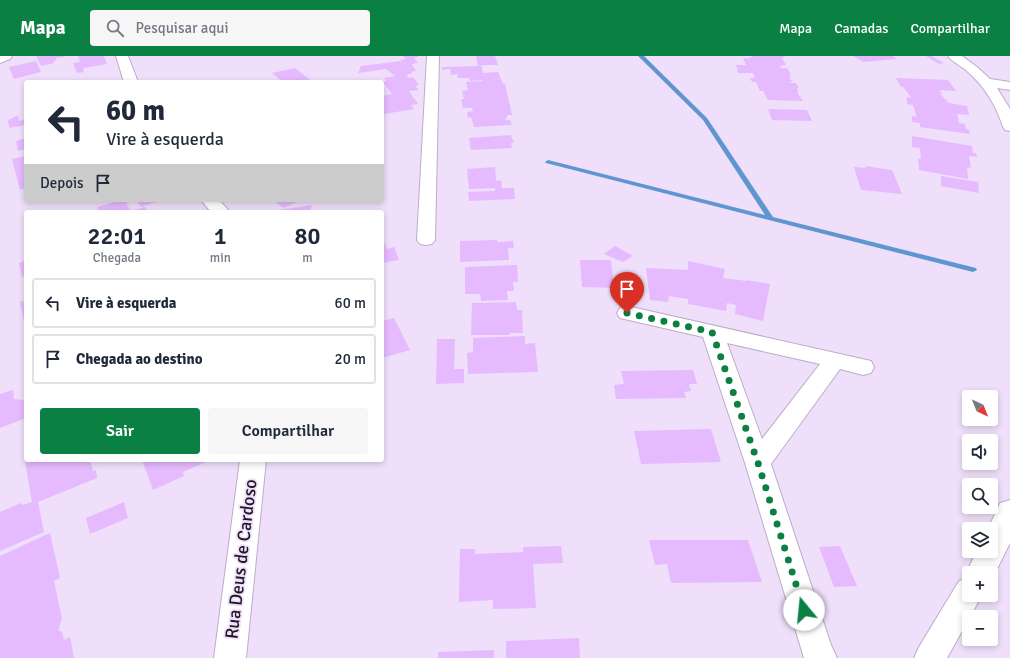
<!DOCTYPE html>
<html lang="pt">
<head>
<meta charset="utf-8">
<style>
  body { margin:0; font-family:Signika,sans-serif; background:#f6f6f7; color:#1f2937; height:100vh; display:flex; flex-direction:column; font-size:15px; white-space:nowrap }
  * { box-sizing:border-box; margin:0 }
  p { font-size:13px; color:#747a83 }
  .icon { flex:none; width:22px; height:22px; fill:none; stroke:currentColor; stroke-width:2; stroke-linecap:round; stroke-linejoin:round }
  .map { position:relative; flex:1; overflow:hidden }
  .details { position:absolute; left:24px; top:154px; width:360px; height:252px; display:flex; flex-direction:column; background:#fff; border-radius:4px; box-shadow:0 2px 6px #0003 }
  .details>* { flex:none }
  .hud { position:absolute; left:24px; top:24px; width:360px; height:122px; border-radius:4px; box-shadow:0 2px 6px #0003; background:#fff; color:#1f2937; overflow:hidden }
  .needle { width:26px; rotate:137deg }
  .fabs { position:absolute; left:962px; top:334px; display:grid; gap:8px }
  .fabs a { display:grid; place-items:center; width:36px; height:36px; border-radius:4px; background:#fff; box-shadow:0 2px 6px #0003; font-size:20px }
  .pin { position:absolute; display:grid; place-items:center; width:34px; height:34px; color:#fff; margin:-41px -17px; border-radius:50% 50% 50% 0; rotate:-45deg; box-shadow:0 0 4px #0007 }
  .pin .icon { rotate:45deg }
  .me { position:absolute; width:44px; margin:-22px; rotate:343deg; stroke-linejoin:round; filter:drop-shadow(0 0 3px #0008) }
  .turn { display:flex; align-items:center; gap:14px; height:84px; padding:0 16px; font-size:18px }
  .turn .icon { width:52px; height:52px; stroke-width:2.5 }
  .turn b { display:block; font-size:28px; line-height:34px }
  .then { display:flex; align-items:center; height:38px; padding:0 16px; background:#0003; gap:8px; font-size:15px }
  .eta { display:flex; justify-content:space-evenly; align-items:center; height:68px; text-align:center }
  .eta b { font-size:24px; font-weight:600; line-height:28px }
  .button { display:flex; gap:8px; margin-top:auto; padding:8px 16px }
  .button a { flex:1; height:46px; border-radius:4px; background:#0b8043; color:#fff; font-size:16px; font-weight:600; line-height:46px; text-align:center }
  .button a+a { background:#f6f6f7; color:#1f2937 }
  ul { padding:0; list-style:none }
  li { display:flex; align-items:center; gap:12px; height:50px; margin:0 8px 6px; padding:0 8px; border:2px solid #e0e1e3; border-radius:4px }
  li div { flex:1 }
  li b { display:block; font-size:15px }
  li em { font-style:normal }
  header { display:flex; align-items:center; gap:24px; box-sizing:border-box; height:56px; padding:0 20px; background:#0b8043; color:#fff }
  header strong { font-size:19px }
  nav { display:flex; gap:22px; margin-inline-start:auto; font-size:14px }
  .search { width:280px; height:36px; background:#f6f6f7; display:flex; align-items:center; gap:10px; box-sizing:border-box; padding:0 14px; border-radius:4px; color:#747a83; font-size:15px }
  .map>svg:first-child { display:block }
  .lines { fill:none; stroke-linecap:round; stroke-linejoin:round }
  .stream { fill:#6096cf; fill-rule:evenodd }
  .building { fill:#e6bafe }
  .minor-casing { stroke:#bcadc7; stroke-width:2 }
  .minor { fill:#fff; fill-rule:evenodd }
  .route { stroke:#0b8043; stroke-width:7; stroke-dasharray:0 12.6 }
  .labels { text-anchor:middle; stroke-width:3.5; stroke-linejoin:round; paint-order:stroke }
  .near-street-label { font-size:18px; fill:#1d1821; stroke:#efdffa }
</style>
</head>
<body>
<header>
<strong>Mapa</strong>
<div class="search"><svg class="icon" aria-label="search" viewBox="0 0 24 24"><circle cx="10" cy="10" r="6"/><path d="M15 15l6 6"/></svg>Pesquisar aqui</div>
<nav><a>Mapa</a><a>Camadas</a><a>Compartilhar</a></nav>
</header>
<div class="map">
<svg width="1010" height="602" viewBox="0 0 1010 602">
  <rect width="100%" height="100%" fill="#efdffa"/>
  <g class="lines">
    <path class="stream" d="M 638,0 L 644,0 L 707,62 L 773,161 L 976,212 L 977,214 L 973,216 L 546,107 L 545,106 L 548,104 L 765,159 L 703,64 Z"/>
  </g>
  <path class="building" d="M 36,0 L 64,0 L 64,1 L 56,2 L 56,4 L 53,6 L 54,7 L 41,10 Z
    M 78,0 L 104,0 L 107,8 L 83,12 L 84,16 L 77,17 L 73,7 L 80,6 Z
    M 403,0 L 420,0 L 414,2 L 418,7 L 412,8 L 416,15 L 410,16 L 413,17 L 406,19 L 409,22 L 413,21 L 419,29 L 415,30 L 419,34 L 409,35 L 418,48 L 411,49 L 414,53 L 384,58 L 382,54 L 382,40 L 392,38 L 383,26 L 386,25 L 384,22 L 395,20 L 386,13 L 358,17 L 361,10 L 402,5 L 400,4 L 406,3 Z
    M 476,0 L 495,0 L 498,9 L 481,9 L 483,17 L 498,16 L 503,28 L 505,28 L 512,59 L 507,59 L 507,62 L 505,62 L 506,64 L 510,64 L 512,69 L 474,71 L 471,61 L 468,62 L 467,56 L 473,55 L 472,52 L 463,52 L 461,43 L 464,43 L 462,35 L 468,34 L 466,26 L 483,25 L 482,24 L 470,25 L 469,22 L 458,22 L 457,18 L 451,19 L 450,13 L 442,14 L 442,11 L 478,10 Z
    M 752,0 L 783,0 L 784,2 L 782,2 L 786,9 L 780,10 L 781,12 L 787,12 L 791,18 L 789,18 L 791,22 L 789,22 L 792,25 L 789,27 L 796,27 L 799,32 L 797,32 L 798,36 L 797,36 L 803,45 L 768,44 L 763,35 L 760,35 L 756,26 L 752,26 L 750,22 L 755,22 L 753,17 L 738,17 L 737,14 L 738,14 L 736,9 L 746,9 L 743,2 L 750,3 L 749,1 L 753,1 Z
    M 853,0 L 893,0 L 897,3 L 863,6 Z
    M 926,0 L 931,0 L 944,7 L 939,8 Z
    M 36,5 L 41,16 L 14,23 L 9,11 Z
    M 295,12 L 313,26 L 296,26 L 294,24 L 283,26 L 272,17 Z
    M 896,22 L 948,24 L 956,35 L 940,34 L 942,38 L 940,38 L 949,47 L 967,50 L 969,59 L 957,58 L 959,67 L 965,68 L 966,73 L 969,74 L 970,78 L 920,71 L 920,67 L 912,66 L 912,60 L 916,61 L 916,59 L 913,49 L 907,48 L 907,41 L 912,42 L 903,31 L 901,31 Z
    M 768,53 L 807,54 L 812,65 L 772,64 Z
    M 18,59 L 19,65 L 26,63 L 26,69 L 9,72 L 8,64 Z
    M 511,79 L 514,87 L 511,87 L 512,92 L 471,94 L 469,82 Z
    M 912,80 L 972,90 L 973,97 L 976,97 L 977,101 L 969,100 L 971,112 L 967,111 L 968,123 L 919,114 L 918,103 L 921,103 L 920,92 L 912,91 Z
    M 26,82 L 26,93 L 18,95 L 16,85 Z
    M 26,100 L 26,132 L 20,134 L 12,103 Z
    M 865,110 L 892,114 L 902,138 L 861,134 L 854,111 L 866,112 Z
    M 495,111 L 496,125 L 501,124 L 502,132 L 514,132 L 515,143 L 469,145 L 468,136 L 495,135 L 495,132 L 469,133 L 467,113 Z
    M 941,120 L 978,126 L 979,137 L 941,130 Z
    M 122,144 L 134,144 L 126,147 L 131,155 L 145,151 L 148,156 L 99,156 L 97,151 Z
    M 136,144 L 162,144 L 141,151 Z
    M 273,144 L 303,144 L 283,152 Z
    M 312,149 L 310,156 L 273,156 L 273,155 Z
    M 382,181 L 387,193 L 394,191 L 399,204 L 382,207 Z
    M 497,184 L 497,186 L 513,185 L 514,192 L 508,192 L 509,204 L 460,206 L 460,185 Z
    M 615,190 L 633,200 L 623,206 L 604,198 Z
    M 26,204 L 26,220 L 22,221 L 19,207 Z
    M 580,204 L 611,204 L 614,232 L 582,231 Z
    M 688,205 L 725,213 L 723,222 L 747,225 L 747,224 L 770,228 L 763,265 L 735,258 L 736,249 L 727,247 L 726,255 L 688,248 L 688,243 L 669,240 L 668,246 L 650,244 L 646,212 L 688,214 Z
    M 517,209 L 518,226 L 513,226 L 514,235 L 507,235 L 508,244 L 481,245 L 480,238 L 465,238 L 465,211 Z
    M 26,244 L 26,270 L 25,270 L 20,246 Z
    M 516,246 L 517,254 L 522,254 L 523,277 L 510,277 L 510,279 L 471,279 L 472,247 Z
    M 394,262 L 410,294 L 382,302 L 382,265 Z
    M 525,280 L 525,288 L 535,287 L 538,316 L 468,318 L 467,297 L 473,296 L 473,282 Z
    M 437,283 L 455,283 L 454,313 L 464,313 L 464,327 L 436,328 Z
    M 693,314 L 697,328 L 689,328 L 691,335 L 684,336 L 686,342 L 616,343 L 614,329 L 624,328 L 621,315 Z
    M 13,334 L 14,343 L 24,344 L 26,362 L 0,372 L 0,338 Z
    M 711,373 L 721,406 L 641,408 L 634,375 Z
    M 24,400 L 26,400 L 26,404 L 90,404 L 93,415 L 96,414 L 97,422 L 38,446 L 44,476 L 0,495 L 0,456 L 21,447 L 22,449 L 32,446 Z
    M 142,404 L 210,404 L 183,416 L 184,420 L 153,434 Z
    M 124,446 L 128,462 L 90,478 L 86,462 Z
    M 50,477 L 60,522 L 54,525 L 62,563 L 58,574 L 62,576 L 64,584 L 70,581 L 74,602 L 0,602 L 0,500 Z
    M 649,484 L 748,484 L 762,526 L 671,527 L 667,508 L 655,509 Z
    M 561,490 L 563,507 L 533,508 L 536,552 L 493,553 L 493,544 L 459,546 L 460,493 L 475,493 L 475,498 L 523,496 L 523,491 Z
    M 840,490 L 857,530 L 834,531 L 819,491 Z
    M 579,582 L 580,602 L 506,602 L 506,585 Z
    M 494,594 L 494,602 L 438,602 L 438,596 Z"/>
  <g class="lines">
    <g class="minor-casing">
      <path id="minor" d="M 0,0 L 12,0 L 10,3 L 0,7 Z
        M 116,0 L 128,0 L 138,26 L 124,26 Z
        M 427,0 L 439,0 L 435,184 L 432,188 L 426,189 L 420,188 L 417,184 Z
        M 948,0 L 962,0 L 977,11 L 990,23 L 1010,26 L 1010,34 L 997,32 L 1010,53 L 1010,75 L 1005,74 L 1003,71 C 996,49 985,31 968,16 C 962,10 952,6 948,0 Z
        M 201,144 L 219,144 L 230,156 L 211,156 Z
        M 627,250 L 871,305 L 874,311 L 871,317 L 863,319 L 840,313 L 771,408 L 831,589 L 837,602 L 804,602 L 745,407 L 703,281 L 620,262 L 617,257 L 620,252 ZM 727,287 L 820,308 L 762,383 Z
        M 240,404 L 266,404 L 246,602 L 214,602 Z
        M 1010,444 L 1010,487 L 991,525 L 991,517 L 969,517 L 969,539 L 982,539 L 947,602 L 914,602 L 919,591 L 959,525 L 968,522 L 966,517 L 977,495 L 991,495 L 991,473 L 988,473 L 1000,447 Z"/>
    </g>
    <use href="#minor" class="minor"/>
  </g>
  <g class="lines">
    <path class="route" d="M 627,257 L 712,276 L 758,407 L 804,554"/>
  </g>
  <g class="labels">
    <g class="near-street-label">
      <text transform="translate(241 503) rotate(-83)" y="6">Rua Deus de Cardoso</text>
    </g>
  </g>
</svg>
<div class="fabs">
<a><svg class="needle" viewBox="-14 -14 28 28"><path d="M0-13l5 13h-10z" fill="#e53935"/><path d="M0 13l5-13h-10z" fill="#747a83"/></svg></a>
<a><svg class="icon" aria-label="sound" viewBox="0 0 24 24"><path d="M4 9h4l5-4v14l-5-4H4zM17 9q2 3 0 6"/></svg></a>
<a><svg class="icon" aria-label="search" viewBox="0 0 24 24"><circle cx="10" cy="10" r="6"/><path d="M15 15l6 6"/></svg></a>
<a><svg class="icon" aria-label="layers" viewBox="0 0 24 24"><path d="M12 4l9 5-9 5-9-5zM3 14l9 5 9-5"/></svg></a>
<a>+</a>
<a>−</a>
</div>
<div class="pin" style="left:627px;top:257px;background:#d93025"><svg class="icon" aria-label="arrive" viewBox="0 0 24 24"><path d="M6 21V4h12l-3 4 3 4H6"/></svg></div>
<svg class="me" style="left:804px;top:554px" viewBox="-20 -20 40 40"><circle r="19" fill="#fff"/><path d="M0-13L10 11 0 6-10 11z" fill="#0b8043"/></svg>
<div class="hud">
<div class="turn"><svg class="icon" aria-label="left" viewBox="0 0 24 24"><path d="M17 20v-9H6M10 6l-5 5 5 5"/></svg><div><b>60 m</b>Vire à esquerda</div></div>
<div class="then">Depois<svg class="icon" aria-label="arrive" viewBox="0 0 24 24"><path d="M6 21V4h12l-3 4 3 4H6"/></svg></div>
</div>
<section class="details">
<div class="eta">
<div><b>22:01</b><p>Chegada</p></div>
<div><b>1</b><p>min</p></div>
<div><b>80</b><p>m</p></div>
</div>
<ul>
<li><svg class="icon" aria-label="left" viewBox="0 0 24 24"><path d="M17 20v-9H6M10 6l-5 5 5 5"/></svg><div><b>Vire à esquerda</b></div><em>60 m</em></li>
<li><svg class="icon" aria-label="arrive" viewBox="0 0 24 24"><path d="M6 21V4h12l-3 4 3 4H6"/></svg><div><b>Chegada ao destino</b></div><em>20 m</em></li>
</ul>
<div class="button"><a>Sair</a><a>Compartilhar</a></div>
</section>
</div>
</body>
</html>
